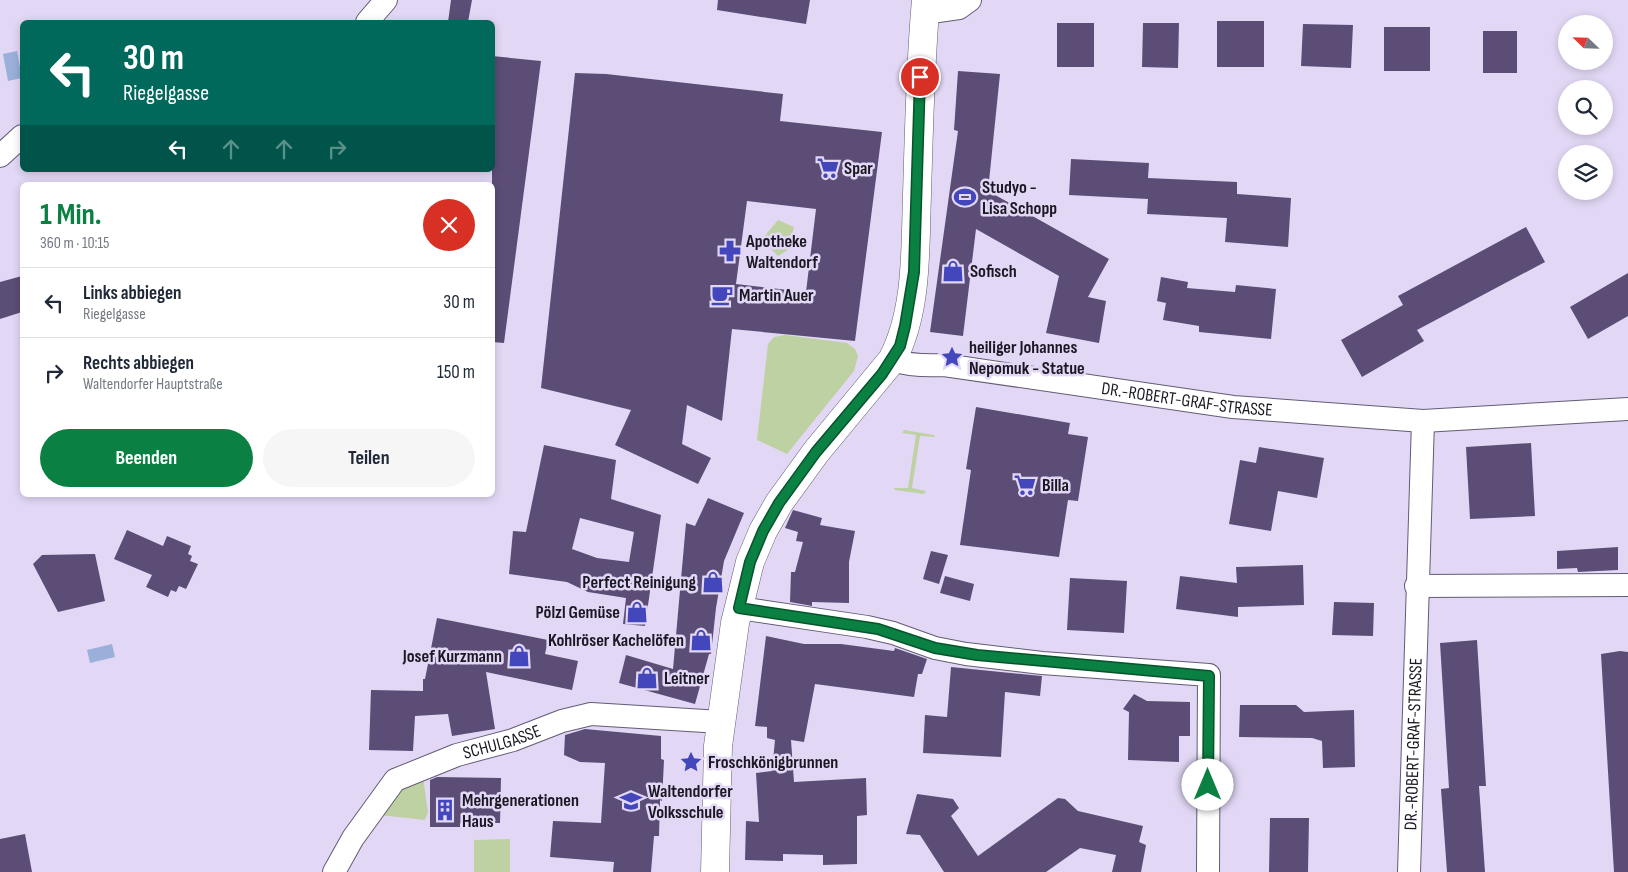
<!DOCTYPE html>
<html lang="de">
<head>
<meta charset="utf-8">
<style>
  body { margin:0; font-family:"Sofia Sans Condensed",sans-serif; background:#f6f6f7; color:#1f2937; height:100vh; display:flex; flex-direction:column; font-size:19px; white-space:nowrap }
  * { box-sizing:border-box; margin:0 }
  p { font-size:16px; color:#747a83 }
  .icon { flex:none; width:28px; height:28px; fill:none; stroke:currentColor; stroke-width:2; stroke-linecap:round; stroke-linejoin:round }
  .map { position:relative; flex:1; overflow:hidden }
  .drawer { position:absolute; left:20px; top:182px; width:475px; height:315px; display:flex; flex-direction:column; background:#fff; border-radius:8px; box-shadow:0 2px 8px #0003 }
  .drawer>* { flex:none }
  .banner { position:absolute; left:20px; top:20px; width:475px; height:152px; border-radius:8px; box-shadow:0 2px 8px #0003; background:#00695c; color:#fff; overflow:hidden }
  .needle { width:32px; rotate:293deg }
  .buttons { position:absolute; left:1558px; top:15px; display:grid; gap:10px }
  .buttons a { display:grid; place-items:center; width:55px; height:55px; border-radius:50%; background:#fff; box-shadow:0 2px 8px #0003; font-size:25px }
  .pin { position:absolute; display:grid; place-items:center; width:42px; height:42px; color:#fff; margin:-21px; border:2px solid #fff; border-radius:50%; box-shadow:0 1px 5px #0007 }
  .me { position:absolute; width:55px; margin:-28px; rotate:0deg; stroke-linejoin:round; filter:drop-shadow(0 0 4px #0008) }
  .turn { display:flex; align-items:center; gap:18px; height:105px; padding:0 20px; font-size:22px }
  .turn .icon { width:65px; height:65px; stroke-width:2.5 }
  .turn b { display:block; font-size:35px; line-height:42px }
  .lanes { display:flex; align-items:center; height:48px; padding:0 20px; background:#0003; justify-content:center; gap:25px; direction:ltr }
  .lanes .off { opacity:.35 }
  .round { display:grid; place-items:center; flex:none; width:52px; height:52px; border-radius:26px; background:#f6f6f7 }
  .head { display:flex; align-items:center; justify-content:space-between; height:85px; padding:0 20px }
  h1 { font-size:30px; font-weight:700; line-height:38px; color:#0b8043 }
  .button { display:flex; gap:10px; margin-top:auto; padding:10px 20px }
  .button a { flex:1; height:58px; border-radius:30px; background:#0b8043; color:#fff; font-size:20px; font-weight:700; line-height:58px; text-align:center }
  .button a+a { background:#f6f6f7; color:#1f2937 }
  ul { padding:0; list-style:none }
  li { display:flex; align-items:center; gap:15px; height:70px; padding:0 20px; border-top:1px solid #e0e1e3 }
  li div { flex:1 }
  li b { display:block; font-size:19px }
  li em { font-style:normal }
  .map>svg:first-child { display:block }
  .green { fill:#bed1a2 }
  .water { fill:#9ab0da }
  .building { fill:#5b4d75; fill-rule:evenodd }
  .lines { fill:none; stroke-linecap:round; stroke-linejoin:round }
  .minor-casing { stroke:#635b75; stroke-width:24 }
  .major-casing { stroke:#635b75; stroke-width:29 }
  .minor { stroke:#fff; stroke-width:22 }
  .major { stroke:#fff; stroke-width:28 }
  .route-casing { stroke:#07532c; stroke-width:12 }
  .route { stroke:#0b8043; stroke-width:9 }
  .labels { text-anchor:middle; stroke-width:5; stroke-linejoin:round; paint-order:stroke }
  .poi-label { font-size:18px; font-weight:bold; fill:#1c1823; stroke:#e2d8f6; text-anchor:start }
  .street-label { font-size:18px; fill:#1c1823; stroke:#e2d8f6 }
</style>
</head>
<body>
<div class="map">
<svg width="1628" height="872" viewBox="0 0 1628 872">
  <rect width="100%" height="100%" fill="#e2d8f6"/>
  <path class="green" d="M 778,220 L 794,227 L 788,250 L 778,256 L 763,241 L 764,237 Z
    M 785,335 L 847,343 L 855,349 L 858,356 L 854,371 L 787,454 L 757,440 L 768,344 L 774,337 Z
    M 904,430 L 934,435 L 935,437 L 920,436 L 912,488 L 926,491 L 924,494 L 895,490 L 894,488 L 908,488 L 916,435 L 902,433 Z
    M 423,777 L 428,812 L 425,820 L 379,815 L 396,793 Z
    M 510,839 L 510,872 L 474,872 L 474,840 Z"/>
  <path class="water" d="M 17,51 L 22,78 L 8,81 L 3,54 Z
    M 112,644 L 115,657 L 90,663 L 87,650 Z"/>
  <path class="building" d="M 451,0 L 472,0 L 468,22 L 448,22 Z
    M 718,0 L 810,0 L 806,24 L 717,10 Z
    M 1217,21 L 1264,21 L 1264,67 L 1217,67 Z
    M 1057,23 L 1094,23 L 1094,67 L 1057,67 Z
    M 1143,23 L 1179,23 L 1178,68 L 1142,67 Z
    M 1303,24 L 1353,25 L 1351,68 L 1301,66 Z
    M 1384,27 L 1430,27 L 1430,71 L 1384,71 Z
    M 1483,31 L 1517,31 L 1517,73 L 1483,73 Z
    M 492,56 L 541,61 L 504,343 L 492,342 Z
    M 958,71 L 1000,74 L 988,191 L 1109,259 L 1088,297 L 1106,301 L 1099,343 L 1046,333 L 1059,276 L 976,229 L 963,336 L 930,332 L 958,131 L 954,130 Z
    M 575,73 L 606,74 L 783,94 L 780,121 L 882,132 L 855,341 L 732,329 L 722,421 L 687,405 L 682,444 L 711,458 L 698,484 L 615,445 L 631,410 L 541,388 ZM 747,201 L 816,209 L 806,292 L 736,284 Z
    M 1071,159 L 1149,163 L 1148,178 L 1237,182 L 1237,194 L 1291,198 L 1288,247 L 1225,242 L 1227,218 L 1147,214 L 1148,199 L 1069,195 Z
    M 1526,227 L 1545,262 L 1417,330 L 1424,341 L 1362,377 L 1341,340 L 1403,305 L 1398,296 Z
    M 1628,273 L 1628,316 L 1588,339 L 1570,307 Z
    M 22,276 L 22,312 L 0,319 L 0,282 Z
    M 1161,277 L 1188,282 L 1187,288 L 1235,292 L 1236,285 L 1276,289 L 1271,339 L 1199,332 L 1199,326 L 1163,320 L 1166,303 L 1157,301 Z
    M 976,407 L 1070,423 L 1068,434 L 1088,437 L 1078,501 L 1068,500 L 1059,557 L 960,545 L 971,470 L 966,469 Z
    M 1531,443 L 1535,516 L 1470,519 L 1466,447 Z
    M 544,445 L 616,460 L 611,499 L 661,515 L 645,626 L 623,624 L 626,598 L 588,592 L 567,582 L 509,574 L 513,531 L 526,532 ZM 580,518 L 634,532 L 629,562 L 597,558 L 572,549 Z
    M 1259,447 L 1324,458 L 1317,498 L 1278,491 L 1271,531 L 1229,524 L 1240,460 L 1256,463 Z
    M 708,498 L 744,513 L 724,561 L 716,608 L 711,654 L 709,654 L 695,704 L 619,683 L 626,655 L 673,669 L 686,523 L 695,526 Z
    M 793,510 L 822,518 L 820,525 L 855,531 L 849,562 L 849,603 L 812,602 L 812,606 L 790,602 L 791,572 L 795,572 L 803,542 L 796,541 L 798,532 L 785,528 Z
    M 127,530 L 163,546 L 167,536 L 191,546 L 188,554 L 192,556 L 190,561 L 198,564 L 186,589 L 179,586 L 176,592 L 171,590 L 168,597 L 146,587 L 152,575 L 114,559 Z
    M 1618,547 L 1618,570 L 1578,572 L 1577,568 L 1557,569 L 1557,551 Z
    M 931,551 L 948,555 L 939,584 L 923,579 Z
    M 95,554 L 105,601 L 58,612 L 33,564 L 42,555 Z
    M 1303,565 L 1304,605 L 1238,607 L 1238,617 L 1176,609 L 1180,576 L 1237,583 L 1236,567 Z
    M 945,576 L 974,584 L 970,601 L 940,593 Z
    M 1070,578 L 1127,581 L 1124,633 L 1067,630 Z
    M 1334,602 L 1374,603 L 1373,636 L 1332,635 Z
    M 437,618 L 548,640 L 545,654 L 578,661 L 572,690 L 486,672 L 495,729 L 452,736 L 448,714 L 415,716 L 413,751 L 369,750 L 371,690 L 423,691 L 423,679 L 425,679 Z
    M 766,636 L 804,644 L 841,644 L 894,651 L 895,648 L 927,659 L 922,674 L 918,674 L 914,697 L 815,684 L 804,742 L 791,740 L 794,782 L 866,778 L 867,815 L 857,816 L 857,864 L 823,865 L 823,855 L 783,854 L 783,861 L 745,860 L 746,821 L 759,822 L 756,773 L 772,771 L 775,740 L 767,738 L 767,727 L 755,726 Z
    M 1477,640 L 1486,786 L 1479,786 L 1485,872 L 1447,872 L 1441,789 L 1449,788 L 1440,643 Z
    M 1620,651 L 1628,652 L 1628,872 L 1614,872 L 1601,654 Z
    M 951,667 L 1042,676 L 1040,696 L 1005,692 L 1001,757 L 923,753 L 925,715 L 947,717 Z
    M 1134,694 L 1147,701 L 1190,702 L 1190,736 L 1179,736 L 1179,762 L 1128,760 L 1129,712 L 1123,709 Z
    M 1240,705 L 1296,705 L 1304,712 L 1354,710 L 1355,767 L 1323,768 L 1322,741 L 1312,738 L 1239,737 Z
    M 585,729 L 661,736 L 661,759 L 664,760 L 662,801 L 660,800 L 659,836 L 654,836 L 651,872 L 613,872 L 614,862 L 550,857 L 553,821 L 601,823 L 605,763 L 580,762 L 564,755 L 565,735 Z
    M 437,777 L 501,778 L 500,823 L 460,823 L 460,827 L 430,827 L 430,780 Z
    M 917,794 L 953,799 L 959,808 L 951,816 L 978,856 L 1058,798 L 1065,799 L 1078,811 L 1143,826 L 1139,842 L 1146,845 L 1141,872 L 1112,872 L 1116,855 L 1080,848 L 1046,872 L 944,872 L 920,835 L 906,834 Z
    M 1270,818 L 1309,818 L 1308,872 L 1269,872 Z
    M 25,834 L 32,872 L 0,872 L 0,839 Z"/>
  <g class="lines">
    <g class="minor-casing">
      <g id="minor">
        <path d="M 924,13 L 959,8 L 970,0"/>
        <path d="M 367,22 L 386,0"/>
        <path d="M 0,156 L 22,136"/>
        <path id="s1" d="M 892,360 C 908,365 927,366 944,365 L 1233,407 L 1423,421 L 1628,409"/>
        <path d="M 1416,586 L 1628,585"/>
        <path d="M 739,608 L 867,627 L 893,633 L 935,648 L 966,654 L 1042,663 L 1209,675 L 1208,872"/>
        <path id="s2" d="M 334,872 L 353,838 L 395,780 L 457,755 L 513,740 L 562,721 L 591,714 L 721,722"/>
        <path id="s3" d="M 1409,872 L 1423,421"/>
      </g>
    </g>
    <g class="major-casing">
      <path id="major" d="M 715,872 L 718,746 L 735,623 L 750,562 L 763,531 L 779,503 L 816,452 L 892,360 C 918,311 915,249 917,195 C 919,130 920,65 926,0"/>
    </g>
    <use href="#minor" class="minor"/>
    <use href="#major" class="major"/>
  </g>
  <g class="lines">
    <g class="route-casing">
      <path id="route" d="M 920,77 L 914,272 L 905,326 L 900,346 L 882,374 L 816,452 L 779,503 L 763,531 L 750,562 L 739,608 L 878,629 L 935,648 L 977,655 L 1209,676 L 1208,785"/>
    </g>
    <use href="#route" class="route"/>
  </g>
  <defs>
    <g id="supermarket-bare" transform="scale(1.725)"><path d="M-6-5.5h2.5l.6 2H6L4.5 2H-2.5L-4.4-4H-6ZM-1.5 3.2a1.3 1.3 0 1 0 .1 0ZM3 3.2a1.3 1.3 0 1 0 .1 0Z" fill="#4447bc" stroke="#e2d8f6" stroke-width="2.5" paint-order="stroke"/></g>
    <g id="stadium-bare" transform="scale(1.725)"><path d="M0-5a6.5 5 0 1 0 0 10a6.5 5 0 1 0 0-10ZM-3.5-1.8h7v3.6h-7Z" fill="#4447bc" stroke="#e2d8f6" stroke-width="2.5" paint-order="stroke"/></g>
    <g id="pharmacy-bare" transform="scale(1.725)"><path d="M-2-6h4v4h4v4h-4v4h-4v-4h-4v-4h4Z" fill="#4447bc" stroke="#e2d8f6" stroke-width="2.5" paint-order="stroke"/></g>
    <g id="shop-bare" transform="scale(1.725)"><path d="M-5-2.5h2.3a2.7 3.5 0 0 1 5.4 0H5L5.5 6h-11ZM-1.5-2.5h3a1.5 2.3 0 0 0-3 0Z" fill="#4447bc" stroke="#e2d8f6" stroke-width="2.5" paint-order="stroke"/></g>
    <g id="cafe-bare" transform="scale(1.725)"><path d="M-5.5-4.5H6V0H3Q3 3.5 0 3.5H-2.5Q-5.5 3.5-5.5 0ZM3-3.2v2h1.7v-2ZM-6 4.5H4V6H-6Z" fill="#4447bc" stroke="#e2d8f6" stroke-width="2.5" paint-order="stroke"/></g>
    <g id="sight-bare" transform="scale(1.725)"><path d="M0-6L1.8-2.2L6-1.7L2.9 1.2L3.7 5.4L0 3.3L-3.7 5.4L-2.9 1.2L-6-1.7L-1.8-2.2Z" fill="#4447bc" stroke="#e2d8f6" stroke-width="2.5" paint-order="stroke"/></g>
    <g id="school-bare" transform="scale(1.725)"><path d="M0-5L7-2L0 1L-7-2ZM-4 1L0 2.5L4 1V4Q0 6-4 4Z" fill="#4447bc" stroke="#e2d8f6" stroke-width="2.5" paint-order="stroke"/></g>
    <g id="building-bare" transform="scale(1.725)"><path d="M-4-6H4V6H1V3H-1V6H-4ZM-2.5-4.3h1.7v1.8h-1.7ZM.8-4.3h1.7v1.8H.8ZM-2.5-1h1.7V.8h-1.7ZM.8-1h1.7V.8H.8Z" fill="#4447bc" stroke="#e2d8f6" stroke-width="2.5" paint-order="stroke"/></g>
  </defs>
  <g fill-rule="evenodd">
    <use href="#supermarket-bare" x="828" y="168"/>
    <use href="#stadium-bare" x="965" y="197"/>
    <use href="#pharmacy-bare" x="730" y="251"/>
    <use href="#shop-bare" x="953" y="271"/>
    <use href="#cafe-bare" x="722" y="295"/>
    <use href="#sight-bare" x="952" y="357"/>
    <use href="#supermarket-bare" x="1025" y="485"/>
    <use href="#shop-bare" x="713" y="582"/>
    <use href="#shop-bare" x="637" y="612"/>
    <use href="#shop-bare" x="701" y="640"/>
    <use href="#shop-bare" x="519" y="656"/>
    <use href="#shop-bare" x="647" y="678"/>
    <use href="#sight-bare" x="691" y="762"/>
    <use href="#school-bare" x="631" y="801"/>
    <use href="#building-bare" x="445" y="810"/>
  </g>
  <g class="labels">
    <g class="poi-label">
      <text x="844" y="174">Spar</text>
      <text x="982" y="193">Studyo -<tspan x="982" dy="21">Lisa Schopp</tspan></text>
      <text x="746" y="247">Apotheke<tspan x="746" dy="21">Waltendorf</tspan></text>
      <text x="970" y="277">Sofisch</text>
      <text x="739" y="301">Martin Auer</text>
      <text x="969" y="353">heiliger Johannes<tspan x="969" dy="21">Nepomuk - Statue</tspan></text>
      <text x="1042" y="491">Billa</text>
      <text x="696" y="588" text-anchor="end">Perfect Reinigung</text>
      <text x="620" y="618" text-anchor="end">Pölzl Gemüse</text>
      <text x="684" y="646" text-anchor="end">Kohlröser Kachelöfen</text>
      <text x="502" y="662" text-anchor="end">Josef Kurzmann</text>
      <text x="664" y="684">Leitner</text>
      <text x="708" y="768">Froschkönigbrunnen</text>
      <text x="648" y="797">Waltendorfer<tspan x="648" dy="21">Volksschule</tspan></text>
      <text x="462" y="806">Mehrgenerationen<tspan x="462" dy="21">Haus</tspan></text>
    </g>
    <g class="street-label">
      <text dy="6" stroke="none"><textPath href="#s1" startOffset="298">DR.-ROBERT-GRAF-STRASSE</textPath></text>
      <text dy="6" stroke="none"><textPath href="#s2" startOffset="224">SCHULGASSE</textPath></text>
      <text dy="6" stroke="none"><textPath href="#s3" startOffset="128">DR.-ROBERT-GRAF-STRASSE</textPath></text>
    </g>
  </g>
</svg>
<div class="buttons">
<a><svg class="needle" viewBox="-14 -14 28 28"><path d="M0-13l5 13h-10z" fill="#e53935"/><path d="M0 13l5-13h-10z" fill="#747a83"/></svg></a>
<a><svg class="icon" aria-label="search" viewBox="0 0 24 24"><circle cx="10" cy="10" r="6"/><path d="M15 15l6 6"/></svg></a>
<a><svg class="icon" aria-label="layers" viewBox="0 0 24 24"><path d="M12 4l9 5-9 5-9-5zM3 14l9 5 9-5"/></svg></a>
</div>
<div class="pin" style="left:920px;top:77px;background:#d93025"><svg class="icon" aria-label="arrive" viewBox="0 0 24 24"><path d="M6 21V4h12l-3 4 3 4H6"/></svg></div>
<svg class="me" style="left:1208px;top:785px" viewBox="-20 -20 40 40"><circle r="19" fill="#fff"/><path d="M0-13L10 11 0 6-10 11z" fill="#0b8043"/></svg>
<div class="banner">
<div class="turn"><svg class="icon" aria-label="left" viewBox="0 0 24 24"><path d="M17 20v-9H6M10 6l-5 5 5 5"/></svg><div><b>30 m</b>Riegelgasse</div></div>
<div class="lanes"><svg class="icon" aria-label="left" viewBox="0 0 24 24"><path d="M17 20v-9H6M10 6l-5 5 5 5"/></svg><svg class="icon off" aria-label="ahead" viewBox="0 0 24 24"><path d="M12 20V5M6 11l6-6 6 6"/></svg><svg class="icon off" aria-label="ahead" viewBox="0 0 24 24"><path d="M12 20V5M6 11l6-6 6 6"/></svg><svg class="icon off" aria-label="right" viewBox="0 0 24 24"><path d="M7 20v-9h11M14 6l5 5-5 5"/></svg></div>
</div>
<section class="drawer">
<div class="head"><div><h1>1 Min.</h1><p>360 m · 10:15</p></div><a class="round" style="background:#d93025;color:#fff"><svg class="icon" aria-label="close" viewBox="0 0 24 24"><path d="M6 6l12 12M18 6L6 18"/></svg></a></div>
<ul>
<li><svg class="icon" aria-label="left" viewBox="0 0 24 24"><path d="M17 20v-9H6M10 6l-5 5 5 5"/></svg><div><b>Links abbiegen</b><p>Riegelgasse</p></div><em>30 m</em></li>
<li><svg class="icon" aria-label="right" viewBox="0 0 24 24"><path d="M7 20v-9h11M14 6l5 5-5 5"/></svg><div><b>Rechts abbiegen</b><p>Waltendorfer Hauptstraße</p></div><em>150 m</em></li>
</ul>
<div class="button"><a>Beenden</a><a>Teilen</a></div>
</section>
</div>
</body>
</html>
